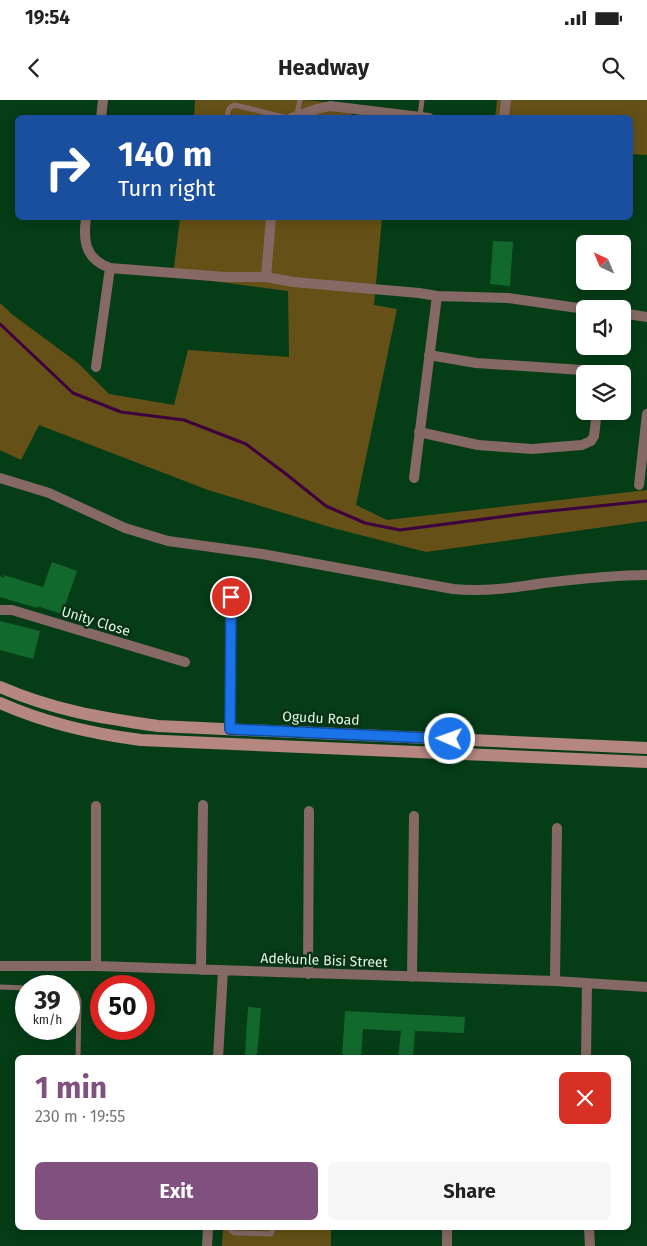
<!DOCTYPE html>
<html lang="en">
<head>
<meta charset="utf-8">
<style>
  body { margin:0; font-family:"Fira Sans",sans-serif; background:#f6f6f6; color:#222; height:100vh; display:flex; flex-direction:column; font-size:19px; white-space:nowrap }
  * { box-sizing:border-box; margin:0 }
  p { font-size:16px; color:#767676 }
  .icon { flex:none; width:28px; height:28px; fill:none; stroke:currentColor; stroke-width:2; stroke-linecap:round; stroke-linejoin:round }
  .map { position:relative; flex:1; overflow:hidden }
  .sheet { position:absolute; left:15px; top:955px; width:616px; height:175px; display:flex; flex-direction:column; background:#fff; border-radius:8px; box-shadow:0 2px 12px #0003 }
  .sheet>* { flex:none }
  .banner { position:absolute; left:15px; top:15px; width:618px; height:105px; border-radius:8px; box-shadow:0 2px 12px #0003; background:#1a4fa0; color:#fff; overflow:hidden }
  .needle { width:32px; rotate:316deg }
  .controls { position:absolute; left:576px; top:135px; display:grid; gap:10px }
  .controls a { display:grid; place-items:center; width:55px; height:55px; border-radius:8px; background:#fff; box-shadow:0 2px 12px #0003; font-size:25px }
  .speed { position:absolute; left:15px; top:875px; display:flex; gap:10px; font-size:25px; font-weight:700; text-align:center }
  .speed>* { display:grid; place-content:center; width:65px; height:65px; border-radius:50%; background:#fff; box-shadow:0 2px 12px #0003; line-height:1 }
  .speed small { font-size:12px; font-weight:400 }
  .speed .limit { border:8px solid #d22; background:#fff; color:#111 }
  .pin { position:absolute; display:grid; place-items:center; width:42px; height:42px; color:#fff; margin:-21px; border:2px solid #fff; border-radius:50%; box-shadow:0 1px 5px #0007 }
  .me { position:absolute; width:55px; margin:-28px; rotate:272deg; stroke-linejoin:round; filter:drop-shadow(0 0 4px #0008) }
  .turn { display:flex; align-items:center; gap:18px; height:105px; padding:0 20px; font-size:22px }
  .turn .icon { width:65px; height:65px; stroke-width:2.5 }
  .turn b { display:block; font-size:35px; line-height:42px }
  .round { display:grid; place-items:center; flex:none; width:52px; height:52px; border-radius:8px; background:#f6f6f6 }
  .summary { display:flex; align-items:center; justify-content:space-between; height:85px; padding:0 20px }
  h1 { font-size:30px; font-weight:700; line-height:38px; color:#80507e }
  .action { display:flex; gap:10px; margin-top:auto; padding:10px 20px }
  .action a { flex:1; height:58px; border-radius:8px; background:#80507e; color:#fff; font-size:20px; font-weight:700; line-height:58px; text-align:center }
  .action a+a { background:#f6f6f6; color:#222 }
  .status { display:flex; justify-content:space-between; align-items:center; height:35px; padding:0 25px; background:#fff; direction:ltr }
  .status svg { height:14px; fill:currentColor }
  header { display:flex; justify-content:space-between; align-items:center; height:65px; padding:0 20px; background:#fff; font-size:22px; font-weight:700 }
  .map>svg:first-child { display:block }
  .green { fill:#655117 }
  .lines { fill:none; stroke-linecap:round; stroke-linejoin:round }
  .stream { stroke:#3e003e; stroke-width:3 }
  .building { fill:#12692e }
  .lane { stroke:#866964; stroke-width:5 }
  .street { stroke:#866964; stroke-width:10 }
  .secondary { stroke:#b5877f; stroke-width:12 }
  .route-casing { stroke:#114b97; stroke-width:12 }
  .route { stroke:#1a73e8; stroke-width:9 }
  .labels { text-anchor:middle; stroke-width:5; stroke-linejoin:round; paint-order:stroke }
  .street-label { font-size:14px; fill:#ddf8e0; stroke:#093114 }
</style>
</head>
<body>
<div class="status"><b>19:54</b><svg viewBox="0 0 49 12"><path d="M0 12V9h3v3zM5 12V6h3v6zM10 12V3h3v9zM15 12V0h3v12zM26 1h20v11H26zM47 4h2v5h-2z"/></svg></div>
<header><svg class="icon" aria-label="back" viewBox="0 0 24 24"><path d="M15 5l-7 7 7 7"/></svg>Headway<svg class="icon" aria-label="search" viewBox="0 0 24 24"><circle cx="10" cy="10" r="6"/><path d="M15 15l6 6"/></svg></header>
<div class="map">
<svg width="647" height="1146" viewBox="0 0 647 1146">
  <rect width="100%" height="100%" fill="#053d17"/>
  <path class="green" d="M 195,0 L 301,0 L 353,4 L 351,17 L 194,18 Z
    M 497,0 L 647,0 L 647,55 L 630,54 L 630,18 L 495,18 Z
    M 180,118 L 382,118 L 374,205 L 397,209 L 356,405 L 387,420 L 647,390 L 647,421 L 426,452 L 333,428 L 208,390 L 39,325 L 21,360 L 0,350 L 0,203 L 13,215 L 78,263 L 109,294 L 174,305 L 188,250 L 289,257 L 288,191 L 173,176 Z
    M 223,1128 L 331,1128 L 331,1146 L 222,1146 Z"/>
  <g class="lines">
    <path class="stream" d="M 0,224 L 73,293 L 121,312 L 184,320 L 246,344 L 286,374 L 326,406 L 365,423 L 400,430 L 530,413 L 647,401"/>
  </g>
  <path class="building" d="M 493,141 L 513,142 L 510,186 L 490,184 Z
    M 52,462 L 77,471 L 62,514 L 37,506 L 37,508 L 0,497 L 0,476 L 4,478 L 4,475 L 43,487 Z
    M 0,521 L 40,531 L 33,559 L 0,550 Z
    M 248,907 L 261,908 L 257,955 L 245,955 Z
    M 345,911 L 465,917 L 464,933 L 415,931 L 413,958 L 398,958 L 401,931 L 363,929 L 361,958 L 342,958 Z"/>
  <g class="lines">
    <path class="lane" d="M 297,14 L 300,0
      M 420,16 L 422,0
      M 227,18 C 228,11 228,7 235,5 L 288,18
      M 0,887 L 26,888
      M 69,889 L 76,893 L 79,901 L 78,958
      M 231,1128 L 231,1131 L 234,1133 L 271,1134 L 273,1128"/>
    <path class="street" d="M 101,18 L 103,0
      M 291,18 L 317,9 L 330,6 L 429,18
      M 504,18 L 506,0
      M 86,118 C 83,141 85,159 110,168 L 225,177 L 266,177 L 293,182 L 419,193 L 437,196 L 508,198 L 585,209
      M 266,177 L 271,118
      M 622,213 L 647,217
      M 429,255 L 476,263 L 582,270 L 594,274
      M 96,267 L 110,168
      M 419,332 L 478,345 L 532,349 L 582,345 L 591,341 L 594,336 L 597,311
      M 0,378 L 49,393 L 125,428 L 168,441 L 262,454 L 453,489 C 485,492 512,488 544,483 C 578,479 612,475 647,475
      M 414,378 L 437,196
      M 639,385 L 647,314
      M 0,510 L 12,510 L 185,562
      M 230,629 L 231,497
      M 0,866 L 96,866 L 555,881 L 647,887
      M 96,866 L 96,706
      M 201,870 L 203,705
      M 308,874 L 309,711
      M 412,877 L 414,716
      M 555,881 L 557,728
      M 218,958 L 223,871
      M 586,958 L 587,883
      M 447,1128 L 447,1146
      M 589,1128 L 590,1146
      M 207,1146 L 208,1128"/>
    <path class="secondary" d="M 0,587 C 53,610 101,618 158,626 L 647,648
      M 0,603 C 45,623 93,634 141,640 L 647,662"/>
  </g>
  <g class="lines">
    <g class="route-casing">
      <path id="route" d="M 231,497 L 230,629 L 450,639"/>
    </g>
    <use href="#route" class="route"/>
  </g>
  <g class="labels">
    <g class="street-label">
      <text transform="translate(96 521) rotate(17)" y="5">Unity Close</text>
      <text transform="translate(321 618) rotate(3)" y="5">Ogudu Road</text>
      <text transform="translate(324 860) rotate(2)" y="5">Adekunle Bisi Street</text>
    </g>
  </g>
</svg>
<div class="controls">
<a><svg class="needle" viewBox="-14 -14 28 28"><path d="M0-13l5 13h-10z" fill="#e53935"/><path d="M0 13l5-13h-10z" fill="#767676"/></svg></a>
<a><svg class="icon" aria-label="sound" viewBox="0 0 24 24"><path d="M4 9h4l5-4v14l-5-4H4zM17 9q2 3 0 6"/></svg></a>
<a><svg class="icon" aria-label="layers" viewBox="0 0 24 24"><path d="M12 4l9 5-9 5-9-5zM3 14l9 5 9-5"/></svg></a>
</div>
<div class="speed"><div>39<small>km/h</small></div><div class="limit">50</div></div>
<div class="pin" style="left:231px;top:497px;background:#d93025"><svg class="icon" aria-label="arrive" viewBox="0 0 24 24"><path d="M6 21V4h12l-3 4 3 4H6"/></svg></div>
<svg class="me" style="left:450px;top:639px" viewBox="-20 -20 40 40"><circle r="17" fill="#1a73e8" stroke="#fff" stroke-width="3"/><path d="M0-11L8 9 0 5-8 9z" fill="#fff"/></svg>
<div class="banner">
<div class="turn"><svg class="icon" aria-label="right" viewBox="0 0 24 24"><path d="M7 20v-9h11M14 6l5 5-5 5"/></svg><div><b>140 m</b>Turn right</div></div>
</div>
<section class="sheet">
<div class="summary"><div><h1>1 min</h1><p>230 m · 19:55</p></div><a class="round" style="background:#d93025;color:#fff"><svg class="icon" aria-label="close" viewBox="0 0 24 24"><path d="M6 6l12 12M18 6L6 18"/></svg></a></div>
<div class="action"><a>Exit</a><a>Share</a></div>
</section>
</div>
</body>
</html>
